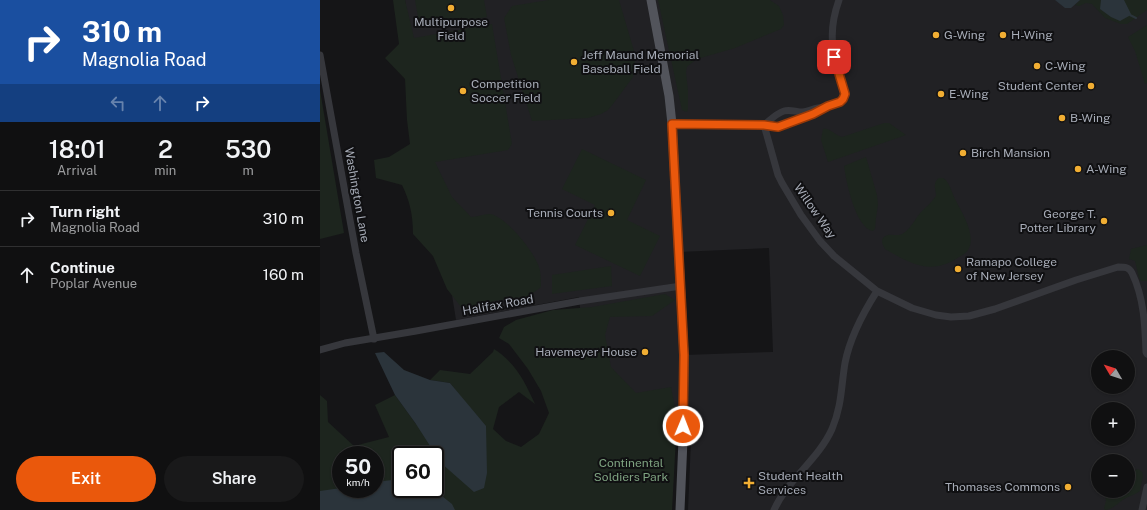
<!DOCTYPE html>
<html lang="en">
<head>
<meta charset="utf-8">
<style>
  body { margin:0; font-family:"Public Sans",sans-serif; background:#19191a; color:#f1f3f6; height:100vh; display:flex; flex-direction:column; font-size:15px; white-space:nowrap }
  * { box-sizing:border-box; margin:0 }
  p { font-size:13px; color:#9c9d9f }
  .icon { flex:none; width:22px; height:22px; fill:none; stroke:currentColor; stroke-width:2; stroke-linecap:round; stroke-linejoin:round }
  .map { position:relative; flex:1; overflow:hidden }
  .panel { display:flex; flex-direction:column; background:#101011; width:320px }
  .panel>* { flex:none }
  .hud { background:#1a4fa0; color:#fff; overflow:hidden }
  .needle { width:26px; rotate:309deg }
  .controls { position:absolute; left:771px; top:350px; display:grid; gap:8px }
  .controls a { display:grid; place-items:center; width:44px; height:44px; border-radius:50%; background:#101011; box-shadow:0 1px 3px #0004,0 0 0 1px #303031; font-size:20px }
  .speed { position:absolute; left:12px; top:446px; display:flex; gap:8px; font-size:20px; font-weight:700; text-align:center }
  .speed>* { display:grid; place-content:center; width:52px; height:52px; border-radius:50%; background:#101011; box-shadow:0 1px 3px #0004,0 0 0 1px #303031; line-height:1 }
  .speed small { font-size:10px; font-weight:400 }
  .speed .limit { border:2px solid #111; border-radius:6px; background:#fff; color:#111 }
  .pin { position:absolute; display:grid; place-items:center; width:34px; height:34px; color:#fff; margin:-17px; border-radius:8px; box-shadow:0 2px 6px #0006 }
  .me { position:absolute; width:44px; margin:-22px; rotate:1deg; stroke-linejoin:round; filter:drop-shadow(0 0 3px #0008) }
  .turn { display:flex; align-items:center; gap:14px; height:84px; padding:0 16px; font-size:18px }
  .turn .icon { width:52px; height:52px; stroke-width:2.5 }
  .turn b { display:block; font-size:28px; line-height:34px }
  .lanes { display:flex; align-items:center; height:38px; padding:0 16px; background:#0003; justify-content:center; gap:20px; direction:ltr }
  .lanes .off { opacity:.35 }
  .eta { display:flex; justify-content:space-evenly; align-items:center; height:68px; text-align:center }
  .eta b { font-size:24px; font-weight:600; line-height:28px }
  .button { display:flex; gap:8px; margin-top:auto; padding:8px 16px }
  .button a { flex:1; height:46px; border-radius:24px; background:#ea580c; color:#fff; font-size:16px; font-weight:600; line-height:46px; text-align:center }
  .button a+a { background:#19191a; color:#f1f3f6 }
  ul { padding:0; list-style:none }
  li { display:flex; align-items:center; gap:12px; height:56px; padding:0 16px; border-top:1px solid #303031 }
  li div { flex:1 }
  li b { display:block; font-size:15px }
  li em { font-style:normal }
  main { display:flex; flex:1; min-height:0 }
  .map>svg:first-child { display:block }
  .built { fill:#212124; fill-rule:evenodd }
  .green { fill:#1d251e; fill-rule:evenodd }
  .water { fill:#2b343b }
  .lines { fill:none; stroke-linecap:round; stroke-linejoin:round }
  .stream { stroke:#2b343b; stroke-width:2 }
  .minor { stroke:#36373c; stroke-width:7 }
  .major { stroke:#52545b; stroke-width:9 }
  .route-casing { stroke:#983908; stroke-width:10 }
  .route { stroke:#ea580c; stroke-width:7 }
  .poi-dot { fill:#f1ae33; stroke:#101012; stroke-width:1.5 }
  .labels { text-anchor:middle; stroke-width:4; stroke-linejoin:round; paint-order:stroke }
  .poi-label { font-size:12px; fill:#a7acb7; stroke:#101012; text-anchor:start }
  .street-label { font-size:12px; fill:#a7acb7; stroke:#101012 }
  .park-label { font-size:12px; fill:#7ea280; stroke:#101012 }
</style>
</head>
<body>
<main>
<section class="panel">
<div class="hud">
<div class="turn"><svg class="icon" aria-label="right" viewBox="0 0 24 24"><path d="M7 20v-9h11M14 6l5 5-5 5"/></svg><div><b>310 m</b>Magnolia Road</div></div>
<div class="lanes"><svg class="icon off" aria-label="left" viewBox="0 0 24 24"><path d="M17 20v-9H6M10 6l-5 5 5 5"/></svg><svg class="icon off" aria-label="ahead" viewBox="0 0 24 24"><path d="M12 20V5M6 11l6-6 6 6"/></svg><svg class="icon" aria-label="right" viewBox="0 0 24 24"><path d="M7 20v-9h11M14 6l5 5-5 5"/></svg></div>
</div>
<div class="eta">
<div><b>18:01</b><p>Arrival</p></div>
<div><b>2</b><p>min</p></div>
<div><b>530</b><p>m</p></div>
</div>
<ul>
<li><svg class="icon" aria-label="right" viewBox="0 0 24 24"><path d="M7 20v-9h11M14 6l5 5-5 5"/></svg><div><b>Turn right</b><p>Magnolia Road</p></div><em>310 m</em></li>
<li><svg class="icon" aria-label="ahead" viewBox="0 0 24 24"><path d="M12 20V5M6 11l6-6 6 6"/></svg><div><b>Continue</b><p>Poplar Avenue</p></div><em>160 m</em></li>
</ul>
<div class="button"><a>Exit</a><a>Share</a></div>
</section>
<div class="map">
<svg width="827" height="510" viewBox="0 0 827 510">
  <rect width="100%" height="100%" fill="#151517"/>
  <path class="built" d="M 85,0 L 827,0 L 827,510 L 368,510 L 372,417 L 272,435 L 259,297 L 136,320 ZM 449,248 L 453,352 L 364,355 L 359,252 ZM 778,357 L 808,357 L 808,387 L 778,387 ZM 778,409 L 808,409 L 808,439 L 778,439 ZM 778,461 L 808,461 L 808,491 L 778,491 Z"/>
  <path class="green" d="M 73,0 L 85,0 L 94,38 L 172,24 L 192,144 L 188,150 L 115,162 L 132,197 L 151,217 C 158,217 163,214 169,214 C 186,215 218,256 220,271 C 221,276 221,282 221,287 L 209,296 L 174,301 L 145,312 L 127,289 L 113,256 L 93,234 C 93,216 90,201 82,185 L 56,178 L 54,160 L 69,157 L 90,144 L 87,120 L 85,79 L 65,58 L 79,44 Z
    M 95,0 L 164,0 L 167,17 L 100,28 Z
    M 229,0 L 299,0 L 314,51 L 315,66 L 313,77 L 293,104 L 288,110 L 281,114 L 268,118 L 212,121 L 191,55 L 184,18 L 192,6 Z
    M 338,0 L 450,0 L 459,6 L 463,15 L 464,25 L 461,29 L 415,48 L 377,59 L 369,65 L 367,67 L 366,72 L 368,90 L 368,109 L 367,112 L 364,111 L 362,110 Z
    M 760,0 L 827,0 L 827,10 L 807,24 L 801,24 L 785,18 L 772,4 L 766,3 L 759,6 L 755,5 Z
    M 827,25 L 827,83 L 825,84 L 815,51 L 808,37 Z
    M 0,90 L 24,233 L 0,239 Z
    M 564,123 L 569,123 L 586,135 L 508,162 L 501,140 L 503,129 C 509,127 515,135 522,137 Z
    M 262,149 L 326,180 L 307,220 L 340,236 L 320,276 L 255,245 L 275,205 L 242,189 Z
    M 546,157 L 557,195 L 558,205 L 556,218 L 555,229 L 553,231 C 535,228 526,180 524,166 Z
    M 619,178 L 623,178 C 630,182 632,194 636,201 C 642,213 657,236 648,250 C 646,254 640,256 636,259 C 610,275 589,263 565,249 C 563,245 560,241 564,237 C 569,232 577,237 582,234 C 590,230 595,219 601,212 C 606,207 612,202 616,196 C 616,189 612,183 619,178 Z
    M 827,245 L 827,281 L 821,281 L 819,278 L 815,261 L 809,259 L 811,249 Z
    M 291,266 L 292,286 L 232,294 L 232,275 Z
    M 345,294 L 355,300 L 332,316 L 290,317 L 285,335 L 291,367 L 316,393 L 351,387 L 357,419 L 352,510 L 0,510 L 0,395 L 7,401 L 8,422 L 34,446 L 69,437 L 55,405 L 75,395 L 96,424 L 145,402 L 130,383 L 110,380 L 120,370 L 150,374 L 173,352 L 174,349 C 196,363 205,382 215,404 L 199,392 L 179,407 L 173,429 L 186,441 L 201,447 L 219,434 L 229,413 L 221,391 L 208,369 L 189,344 L 179,338 L 184,327 L 196,320 L 233,310 L 272,307 ZM 21,455 L 55,455 L 55,489 L 21,489 ZM 81,455 L 115,455 L 115,489 L 81,489 Z
    M 818,469 L 822,472 L 823,476 L 820,491 C 816,494 812,495 808,497 C 800,500 793,510 785,510 L 784,508 L 786,501 L 784,491 L 808,491 L 808,473 Z"/>
  <path class="water" d="M 735,0 L 760,0 L 751,8 L 745,8 Z
    M 781,0 L 804,0 L 811,14 L 809,16 L 800,21 L 791,17 L 780,9 Z
    M 64,352 L 84,370 L 110,380 L 130,383 L 166,426 L 167,473 L 164,488 L 154,492 L 121,463 L 96,424 L 75,395 L 55,353 Z
    M 81,479 L 81,489 L 113,489 L 132,504 L 135,510 L 0,510 L 0,491 L 21,488 L 21,489 L 55,489 L 55,482 Z"/>
  <g class="lines">
    <path class="stream" d="M 810,15 L 816,18"/>
    <path class="minor" d="M 0,55 L 36,253 L 54,339
      M 352,124 L 444,125 L 458,127 L 493,114 L 506,108
      M 444,125 L 458,175 L 462,183 L 481,215 L 500,241 L 514,256 L 557,291 L 592,308 L 616,315 L 631,317 L 649,316 L 675,309 L 756,280 L 798,267 C 805,267 809,267 812,273 C 824,298 825,325 826,352 L 827,354
      M 444,125 C 450,120 457,113 464,111 C 470,109 476,112 483,112 C 488,111 493,109 498,108 C 508,106 528,105 524,90 C 514,56 506,36 519,0
      M 0,350 L 25,343 L 96,331 L 260,301 L 361,286
      M 454,510 C 468,479 498,460 512,429 C 522,405 521,387 525,363 C 530,337 543,313 557,291
      M 822,510 L 827,487"/>
    <path class="major" d="M 331,0 L 349,96 L 352,124 L 364,355 L 363,440 L 360,510"/>
  </g>
  <g class="lines">
    <g class="route-casing">
      <path id="route" d="M 363,426 L 364,355 L 352,124 L 444,125 L 458,127 L 493,114 L 508,106 L 520,102 L 523,99 L 525,94 L 514,57"/>
    </g>
    <use href="#route" class="route"/>
  </g>
  <g class="poi-dot">
    <circle cx="131" cy="8" r="4"/>
    <circle cx="616" cy="35" r="4"/>
    <circle cx="683" cy="35" r="4"/>
    <circle cx="254" cy="62" r="4"/>
    <circle cx="717" cy="66" r="4"/>
    <circle cx="771" cy="86" r="4"/>
    <circle cx="143" cy="91" r="4"/>
    <circle cx="621" cy="94" r="4"/>
    <circle cx="742" cy="118" r="4"/>
    <circle cx="643" cy="153" r="4"/>
    <circle cx="758" cy="169" r="4"/>
    <circle cx="291" cy="213" r="4"/>
    <circle cx="784" cy="221" r="4"/>
    <circle cx="638" cy="269" r="4"/>
    <circle cx="325" cy="352" r="4"/>
    <path d="M427 477h4v4h4v4h-4v4h-4v-4h-4v-4h4z"/>
    <circle cx="748" cy="487" r="4"/>
  </g>
  <g class="labels">
    <g class="poi-label">
      <text x="131" y="26" text-anchor="middle">Multipurpose<tspan x="131" dy="14">Field</tspan></text>
      <text x="624" y="39">G-Wing</text>
      <text x="691" y="39">H-Wing</text>
      <text x="262" y="59">Jeff Maund Memorial<tspan x="262" dy="14">Baseball Field</tspan></text>
      <text x="725" y="70">C-Wing</text>
      <text x="151" y="88">Competition<tspan x="151" dy="14">Soccer Field</tspan></text>
      <text x="763" y="90" text-anchor="end">Student Center</text>
      <text x="629" y="98">E-Wing</text>
      <text x="750" y="122">B-Wing</text>
      <text x="651" y="157">Birch Mansion</text>
      <text x="766" y="173">A-Wing</text>
      <text x="283" y="217" text-anchor="end">Tennis Courts</text>
      <text x="776" y="218" text-anchor="end">George T.<tspan x="776" dy="14">Potter Library</tspan></text>
      <text x="646" y="266">Ramapo College<tspan x="646" dy="14">of New Jersey</tspan></text>
      <text x="317" y="356" text-anchor="end">Havemeyer House</text>
      <text x="438" y="480">Student Health<tspan x="438" dy="14">Services</tspan></text>
      <text x="740" y="491" text-anchor="end">Thomases Commons</text>
    </g>
    <g class="street-label">
      <text transform="translate(37 195) rotate(80)" y="4">Washington Lane</text>
      <text transform="translate(495 211) rotate(55)" y="4">Willow Way</text>
      <text transform="translate(178 305) rotate(-10)" y="4">Halifax Road</text>
    </g>
    <g class="park-label">
      <text x="311" y="467">Continental<tspan x="311" dy="14">Soldiers Park</tspan></text>
    </g>
  </g>
</svg>
<div class="controls">
<a><svg class="needle" viewBox="-14 -14 28 28"><path d="M0-13l5 13h-10z" fill="#e53935"/><path d="M0 13l5-13h-10z" fill="#9c9d9f"/></svg></a>
<a>+</a>
<a>−</a>
</div>
<div class="speed"><div>50<small>km/h</small></div><div class="limit">60</div></div>
<div class="pin" style="left:514px;top:57px;background:#d93025"><svg class="icon" aria-label="arrive" viewBox="0 0 24 24"><path d="M6 21V4h12l-3 4 3 4H6"/></svg></div>
<svg class="me" style="left:363px;top:426px" viewBox="-20 -20 40 40"><circle r="17" fill="#ea580c" stroke="#fff" stroke-width="3"/><path d="M0-11L8 9 0 5-8 9z" fill="#fff"/></svg>
</div>
</main>
</body>
</html>
